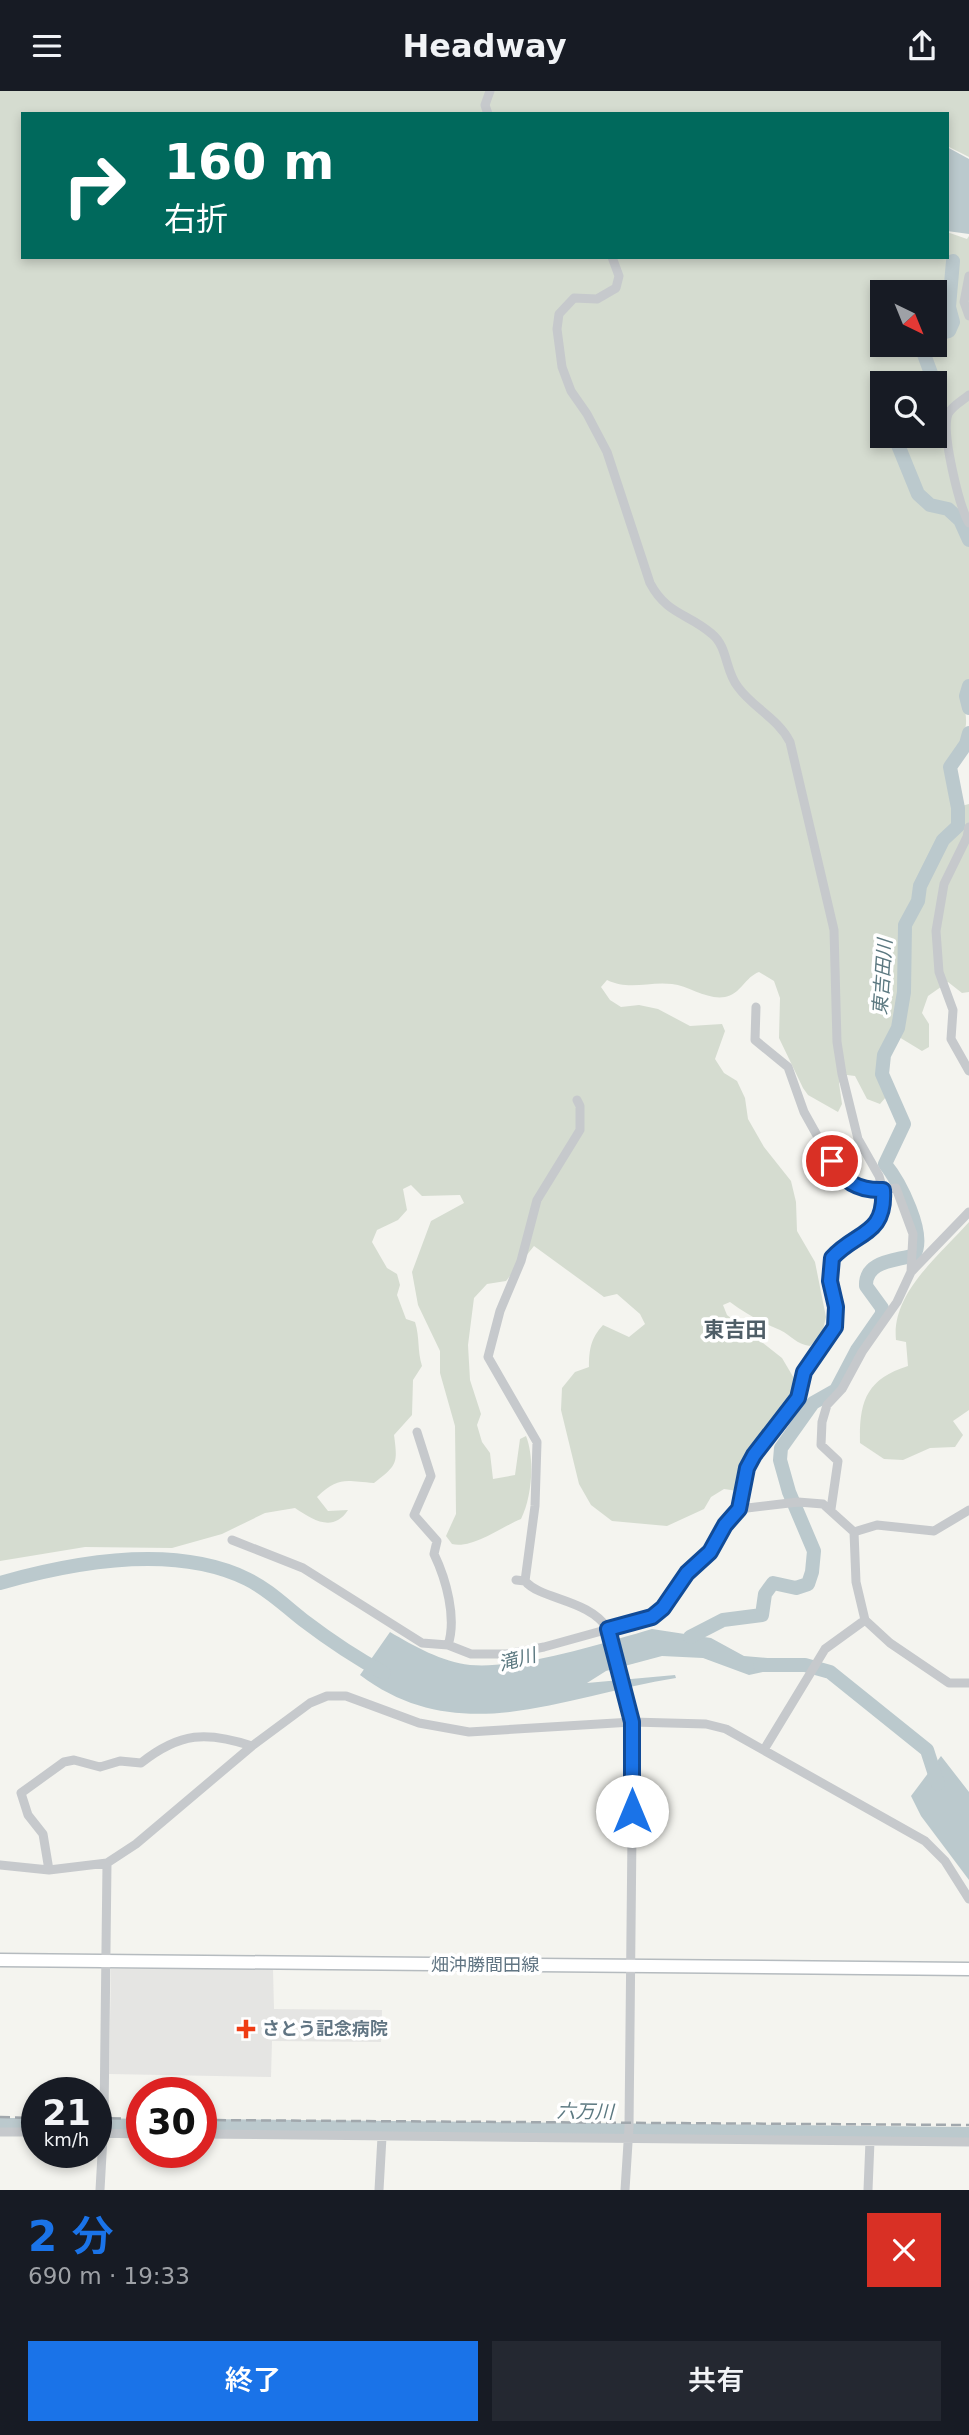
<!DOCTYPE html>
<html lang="ja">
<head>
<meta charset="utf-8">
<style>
  body { margin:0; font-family:"DejaVu Sans","Noto Sans JP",sans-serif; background:#242831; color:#f1f3f6; height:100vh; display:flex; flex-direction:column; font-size:26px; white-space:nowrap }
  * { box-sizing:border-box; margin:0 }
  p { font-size:23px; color:#9ea1a6 }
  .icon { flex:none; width:38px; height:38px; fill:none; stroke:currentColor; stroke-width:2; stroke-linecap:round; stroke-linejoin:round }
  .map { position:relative; height:2099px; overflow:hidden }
  .side { display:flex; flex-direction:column; background:#171b24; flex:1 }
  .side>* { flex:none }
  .banner { position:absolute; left:21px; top:21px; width:928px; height:147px; border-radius:0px; box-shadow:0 4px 10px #0003; background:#00695c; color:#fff; overflow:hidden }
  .needle { width:46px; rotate:137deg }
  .fabs { position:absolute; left:870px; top:189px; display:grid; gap:14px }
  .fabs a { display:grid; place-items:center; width:77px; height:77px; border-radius:0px; background:#171b24; box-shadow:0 4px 10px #0003; font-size:35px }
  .speed { position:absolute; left:21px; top:1986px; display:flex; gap:14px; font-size:35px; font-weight:700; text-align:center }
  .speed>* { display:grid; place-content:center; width:91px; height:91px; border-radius:50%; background:#171b24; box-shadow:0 4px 10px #0003; line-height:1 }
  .speed small { font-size:18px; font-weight:400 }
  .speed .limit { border:10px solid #d22; background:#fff; color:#111 }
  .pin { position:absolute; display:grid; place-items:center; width:60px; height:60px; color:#fff; margin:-30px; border:4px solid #fff; border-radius:50%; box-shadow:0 2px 7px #0007 }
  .me { position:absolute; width:77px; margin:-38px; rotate:0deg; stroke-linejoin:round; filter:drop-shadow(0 0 5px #0008) }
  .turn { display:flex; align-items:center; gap:24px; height:147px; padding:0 28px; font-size:32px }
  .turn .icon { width:91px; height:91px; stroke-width:2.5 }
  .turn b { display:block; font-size:49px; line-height:60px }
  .round { display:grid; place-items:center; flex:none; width:74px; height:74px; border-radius:0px; background:#242831 }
  .headline { display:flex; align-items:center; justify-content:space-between; height:119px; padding:0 28px }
  h1 { font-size:42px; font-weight:600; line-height:52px; color:#1a73e8 }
  .button { display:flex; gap:14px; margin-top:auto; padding:14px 28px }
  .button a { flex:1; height:80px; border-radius:0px; background:#1a73e8; color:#fff; font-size:28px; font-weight:600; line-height:80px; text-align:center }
  .button a+a { background:#242831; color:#f1f3f6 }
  header { display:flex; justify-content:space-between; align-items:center; height:91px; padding:0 28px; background:#171b24; font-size:32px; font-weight:600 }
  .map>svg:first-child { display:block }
  .built { fill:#e5e5e3 }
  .green { fill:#d5dcd0; fill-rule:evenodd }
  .water { fill:#bbc9cd }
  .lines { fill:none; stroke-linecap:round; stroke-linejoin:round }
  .river { stroke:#bbc9cd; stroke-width:14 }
  .secondary-casing { stroke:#b5bbbf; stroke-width:15 }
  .minor { stroke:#c6c9cc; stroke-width:9 }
  .secondary { stroke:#fff; stroke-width:12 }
  .rail { stroke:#a1a8ad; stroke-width:2.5; stroke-dasharray:10 5; stroke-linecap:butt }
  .route-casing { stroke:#114b97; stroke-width:18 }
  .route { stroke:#1a73e8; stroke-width:12 }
  .poi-dot { fill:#ef3c14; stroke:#fff; stroke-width:2.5 }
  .labels { text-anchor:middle; stroke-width:7; stroke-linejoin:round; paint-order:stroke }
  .street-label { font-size:18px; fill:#617583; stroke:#fff }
  .poi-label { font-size:18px; font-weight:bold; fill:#617583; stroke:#fff; text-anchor:start }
  .water-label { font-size:19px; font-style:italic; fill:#5c7981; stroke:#fff }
  .quarter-label { font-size:21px; font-weight:bold; fill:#4f5e67; stroke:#fff }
</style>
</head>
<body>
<header><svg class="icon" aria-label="menu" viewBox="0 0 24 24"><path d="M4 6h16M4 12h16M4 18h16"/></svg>Headway<svg class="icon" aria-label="share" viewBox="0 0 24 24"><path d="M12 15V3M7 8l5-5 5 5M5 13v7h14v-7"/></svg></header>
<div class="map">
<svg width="969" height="2099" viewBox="0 0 969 2099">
  <rect width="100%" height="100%" fill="#f4f4ef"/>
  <path class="built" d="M 111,1878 L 273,1878 L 274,1918 L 382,1919 L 381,1951 L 272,1950 L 271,1986 L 109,1983 Z"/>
  <path class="green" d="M 0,0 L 969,0 L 969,66 L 947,55 L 947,23 L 23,23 L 23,166 L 947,166 L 947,141 L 967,148 L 969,145 L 969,590 C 957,614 967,611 966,633 C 965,647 954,662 946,673 L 949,695 L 961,715 L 969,713 L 969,901 L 962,902 L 948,891 L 928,905 L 922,922 L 929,933 L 929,956 L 922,960 L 894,943 C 875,960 878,983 886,1006 L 880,1013 L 867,1008 L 855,985 L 847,984 L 839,992 L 842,1013 L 838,1021 L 808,1004 L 803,997 L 779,947 L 780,907 L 774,890 L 759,881 C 745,886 741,903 725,906 C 707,909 689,895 672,893 C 649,890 630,900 607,889 L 601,896 L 610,909 L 621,916 L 639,914 L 658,918 L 690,935 L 722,933 L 725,940 L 715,968 L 724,982 L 737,990 L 745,1007 L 748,1028 L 764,1056 L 791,1090 L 796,1111 L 797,1140 L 815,1171 L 826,1226 L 822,1243 L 810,1255 C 796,1253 792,1245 780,1239 C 761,1231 746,1223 730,1211 L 723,1214 L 727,1224 L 782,1267 L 795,1289 L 795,1304 L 746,1368 L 738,1400 L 724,1398 L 711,1406 L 704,1418 L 667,1435 L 612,1430 L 591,1414 L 579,1393 L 561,1319 L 562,1297 L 575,1281 L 589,1276 C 589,1258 591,1247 603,1234 L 629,1246 L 645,1233 L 640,1223 L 617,1203 L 604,1206 L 534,1155 L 506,1190 L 487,1193 L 474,1207 L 468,1254 L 470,1289 L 481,1323 L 477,1334 L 482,1351 L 490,1362 L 493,1388 L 515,1384 L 520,1348 L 526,1345 C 535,1368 532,1406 521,1428 C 501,1436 472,1458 452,1453 L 446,1445 L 456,1423 L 455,1335 L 440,1282 L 440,1260 L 418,1214 L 412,1181 L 431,1130 L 464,1112 L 460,1104 L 422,1105 L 411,1094 L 403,1098 L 407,1119 L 398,1129 L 377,1139 L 372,1151 L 387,1177 L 397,1183 L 400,1194 L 397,1204 L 406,1228 L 415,1231 C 420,1247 417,1259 422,1275 L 413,1289 L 412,1324 L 394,1344 C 398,1373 397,1374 374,1392 C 345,1390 339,1385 317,1406 L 328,1420 L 348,1419 C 333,1442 313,1429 295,1417 L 265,1422 L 222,1443 L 172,1457 L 85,1456 L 0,1470 ZM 882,201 L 934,201 L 934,254 L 882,254 ZM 882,292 L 934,292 L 934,345 L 882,345 Z
    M 969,1131 L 969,1319 L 953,1330 L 963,1344 L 955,1356 L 930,1357 L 903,1369 L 884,1368 L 860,1352 C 859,1311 866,1288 908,1275 L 906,1251 L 896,1249 C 891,1202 940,1164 969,1131 Z"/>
  <path class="water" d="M 947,56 L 969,68 L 969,143 L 947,140 Z
    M 652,1538 L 711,1547 L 744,1565 L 778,1568 L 776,1578 L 749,1584 L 703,1567 L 662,1565 L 606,1580 L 587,1592 L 675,1584 L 676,1587 C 566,1604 461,1660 360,1584 L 390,1541 C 414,1555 442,1571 470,1574 C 523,1578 600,1553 652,1538 Z
    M 941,1665 L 969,1701 L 969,1789 L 921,1725 L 911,1705 Z"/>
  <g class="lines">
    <path class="river" d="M 934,244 L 949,240 L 953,231 L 949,216 L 953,170
      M 925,254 L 922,258 L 932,285 L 931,292
      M 899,345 L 898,354 L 918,403 L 930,414 L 948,418 L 960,429 L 969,449
      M 969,595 L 966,605 L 969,617
      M 0,1492 C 74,1471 175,1453 247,1488 C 268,1498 285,1515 303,1529 C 328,1548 356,1567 384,1582
      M 690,1546 L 723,1529 L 762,1524 L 765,1503 L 773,1492 L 796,1497 L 808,1493 L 812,1481 L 814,1460 L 789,1401 L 780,1369 L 781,1357 L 813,1312 L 836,1299 L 857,1259 L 882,1223 L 882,1217 L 866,1195 C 865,1169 897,1170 914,1164 C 927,1143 899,1090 885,1073 L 904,1033 L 882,983 L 884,964 L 898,937 L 904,901 L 905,834 L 918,810 L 920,795 L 943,749 L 958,735 L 958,717 L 950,676 L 966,653 L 969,642
      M 760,1574 L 805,1574 L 830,1581 L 927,1659 L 938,1693
      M 0,2034 L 37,2034
      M 96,2034 L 142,2035
      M 201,2035 L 969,2043"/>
    <g class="secondary-casing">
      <path id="secondary" d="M 0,1869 L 969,1878"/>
    </g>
    <path class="minor" d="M 488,23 L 485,14 L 490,0
      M 612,166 L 619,185 L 616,197 L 597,208 L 574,207 L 559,223 L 557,238 L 562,276 L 571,300 L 587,323 L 607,361 L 650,492 C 667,524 688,522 712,543 C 728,556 725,580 738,596 C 753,617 778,627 790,651 L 834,839 L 837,951 L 842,983 L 858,1048 L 879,1085 L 883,1099 L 882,1122 L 877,1132 L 832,1167 L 829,1190 L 836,1216 L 835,1236 L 804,1281 L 798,1307 L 754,1364 L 747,1377 L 739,1418
      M 969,185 L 964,211 L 969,225
      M 969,304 C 962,310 952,315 948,323 C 941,341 959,415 969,432
      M 969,736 L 967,746 L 944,793 L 936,840 L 939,881 L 953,919 L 951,948 L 969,980
      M 756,916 L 755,949 L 788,976 L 804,1021 L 838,1082 L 843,1088 L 867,1100 L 896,1097 L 913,1143 L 911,1181 L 897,1211 L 862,1261 L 842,1298 L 827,1314 L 822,1331 L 821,1354 L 838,1370 L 831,1418
      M 911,1181 L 969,1121
      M 417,1341 L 431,1385 L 414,1424 L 437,1450 L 434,1463 C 446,1488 457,1527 448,1554
      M 854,1441 L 877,1434 L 934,1440 L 969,1419
      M 232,1449 L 303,1477 L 422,1552 L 448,1554 L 471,1563 L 507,1563 L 544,1556 L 652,1526 L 663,1517 L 687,1482 L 710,1461 L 725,1434 L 739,1418 L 798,1411 L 823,1413 L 854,1441 L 856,1491 L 865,1529 L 890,1552 L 949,1592 L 969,1592
      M 516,1489 L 525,1490 C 541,1509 589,1508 608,1538 L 633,1643 L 629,2036 L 625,2099
      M 525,1490 L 535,1415 L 537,1351 L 488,1266 L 500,1220 L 521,1170 L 537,1109 L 580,1039 L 580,1015 L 577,1009
      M 765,1657 L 825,1558 L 865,1529
      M 0,1774 L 49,1779 L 107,1772 L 136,1753 L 252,1655 L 310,1612 L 327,1605 L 346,1605 L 419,1632 L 469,1641 L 632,1631 L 706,1633 L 726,1638 L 925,1750 L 945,1770 L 969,1808
      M 49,1779 L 43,1743 L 28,1724 L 21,1702 L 64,1671 L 74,1669 L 100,1676 L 120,1670 L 141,1672 C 180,1641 207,1640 252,1655
      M 0,2041 L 37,2041
      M 96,2042 L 142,2043
      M 201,2043 L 969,2051
      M 100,2099 L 104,2028 L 107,1772
      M 379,2099 L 382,2046
      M 868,2099 L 870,2050"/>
    <use href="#secondary" class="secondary"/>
    <path class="rail" d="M 0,2026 L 37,2027
      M 96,2027 L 142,2028
      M 201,2029 L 969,2034"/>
  </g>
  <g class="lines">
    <g class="route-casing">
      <path id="route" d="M 632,1720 L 632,1631 L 608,1538 L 652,1526 L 663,1517 L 687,1482 L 710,1461 L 725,1434 L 739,1418 L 747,1377 L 754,1364 L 798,1307 L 804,1281 L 835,1236 L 836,1216 L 830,1190 L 832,1167 C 856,1140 886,1145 883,1099 C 859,1100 843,1091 832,1070"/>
    </g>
    <use href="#route" class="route"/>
  </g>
  <path class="poi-dot" d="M242.5 1927.5h7v7h7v7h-7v7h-7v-7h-7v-7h7z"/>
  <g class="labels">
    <g class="street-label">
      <text x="485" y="1880">畑沖勝間田線</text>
    </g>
    <g class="poi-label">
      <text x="262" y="1944">さとう記念病院</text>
    </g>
    <g class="water-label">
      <text transform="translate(882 886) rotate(-86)" y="7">東吉田川</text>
      <text transform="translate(517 1568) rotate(-15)" y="7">滝川</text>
      <text transform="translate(585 2020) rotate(1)" y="7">六万川</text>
    </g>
    <g class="quarter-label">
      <text x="735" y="1246">東吉田</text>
    </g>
  </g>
</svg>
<div class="fabs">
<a><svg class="needle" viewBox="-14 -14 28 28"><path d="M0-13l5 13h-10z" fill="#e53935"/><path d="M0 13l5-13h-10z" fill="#9ea1a6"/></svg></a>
<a><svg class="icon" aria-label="search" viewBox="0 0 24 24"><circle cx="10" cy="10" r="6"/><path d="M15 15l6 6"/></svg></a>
</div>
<div class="speed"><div>21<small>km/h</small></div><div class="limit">30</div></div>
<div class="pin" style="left:832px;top:1070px;background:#d93025"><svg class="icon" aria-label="arrive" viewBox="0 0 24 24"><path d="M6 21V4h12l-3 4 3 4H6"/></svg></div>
<svg class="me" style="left:632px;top:1720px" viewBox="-20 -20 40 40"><circle r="19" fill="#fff"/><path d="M0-13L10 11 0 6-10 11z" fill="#1a73e8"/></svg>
<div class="banner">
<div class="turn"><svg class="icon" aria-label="right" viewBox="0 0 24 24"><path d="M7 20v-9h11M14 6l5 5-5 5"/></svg><div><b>160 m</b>右折</div></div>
</div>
</div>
<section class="side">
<div class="headline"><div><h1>2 分</h1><p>690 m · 19:33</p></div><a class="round" style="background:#d93025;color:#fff"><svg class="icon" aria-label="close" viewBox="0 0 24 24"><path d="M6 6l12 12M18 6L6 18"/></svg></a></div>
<div class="button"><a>終了</a><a>共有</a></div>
</section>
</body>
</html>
